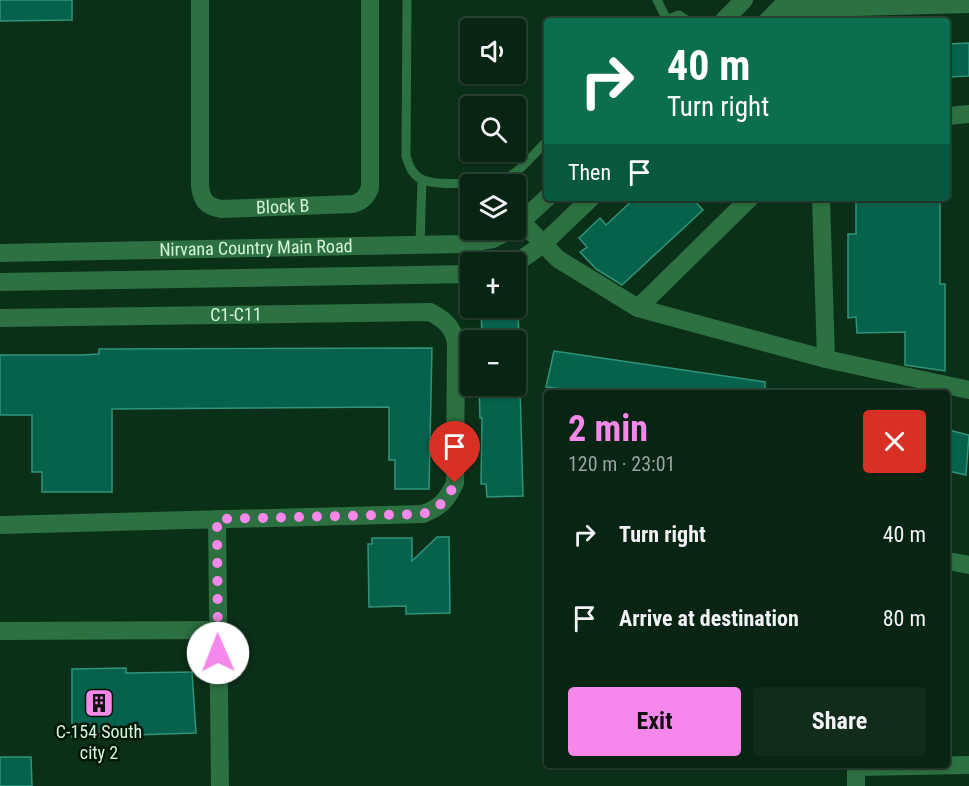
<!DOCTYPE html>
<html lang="en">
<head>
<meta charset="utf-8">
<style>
  body { margin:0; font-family:"Roboto Condensed",sans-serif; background:#112c1b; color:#f1f3f6; height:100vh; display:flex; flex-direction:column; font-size:22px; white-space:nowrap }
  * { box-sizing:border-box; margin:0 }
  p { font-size:20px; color:#98a49f }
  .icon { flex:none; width:33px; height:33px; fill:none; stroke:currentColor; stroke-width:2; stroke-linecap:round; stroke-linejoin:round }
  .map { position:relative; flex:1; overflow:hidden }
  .drawer { position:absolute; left:544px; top:390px; width:406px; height:378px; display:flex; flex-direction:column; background:#082412; border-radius:6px; box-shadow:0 2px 4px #0004,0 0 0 2px #294132 }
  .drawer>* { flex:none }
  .guide { position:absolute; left:544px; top:18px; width:406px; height:183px; border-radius:6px; box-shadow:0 2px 4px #0004,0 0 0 2px #294132; background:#0b6e4f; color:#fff; overflow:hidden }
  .tools { position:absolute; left:460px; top:18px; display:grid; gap:12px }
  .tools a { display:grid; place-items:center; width:66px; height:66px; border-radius:6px; background:#082412; box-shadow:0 2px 4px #0004,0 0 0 2px #294132; font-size:30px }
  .pin { position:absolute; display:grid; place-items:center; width:51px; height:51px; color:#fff; margin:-62px -26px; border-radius:50% 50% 50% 0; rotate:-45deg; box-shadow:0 0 6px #0007 }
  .pin .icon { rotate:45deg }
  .me { position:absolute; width:66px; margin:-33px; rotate:359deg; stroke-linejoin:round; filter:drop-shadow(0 0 4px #0008) }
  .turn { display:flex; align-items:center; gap:21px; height:126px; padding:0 24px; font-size:27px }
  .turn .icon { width:78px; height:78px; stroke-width:2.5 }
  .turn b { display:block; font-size:42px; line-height:51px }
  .then { display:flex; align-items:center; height:57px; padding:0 24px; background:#0003; gap:12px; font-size:22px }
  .round { display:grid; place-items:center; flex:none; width:63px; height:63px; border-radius:6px; background:#112c1b }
  .head { display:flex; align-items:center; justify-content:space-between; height:102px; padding:0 24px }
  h1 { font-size:36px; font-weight:700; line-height:45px; color:#f788eb }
  .button { display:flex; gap:12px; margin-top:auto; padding:12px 24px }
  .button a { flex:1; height:69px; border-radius:6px; background:#f788eb; color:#111; font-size:24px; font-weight:700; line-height:69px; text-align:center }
  .button a+a { background:#112c1b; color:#f1f3f6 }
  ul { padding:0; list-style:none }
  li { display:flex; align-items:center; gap:18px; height:84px; padding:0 24px }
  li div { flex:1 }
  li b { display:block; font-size:22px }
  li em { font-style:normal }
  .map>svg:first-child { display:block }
  .building { fill:#07624d; stroke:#309479; stroke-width:1.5 }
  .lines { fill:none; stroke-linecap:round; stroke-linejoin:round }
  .lane { stroke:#2d7042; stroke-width:9 }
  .street { stroke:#2d7042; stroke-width:18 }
  .secondary { stroke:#2d7042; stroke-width:18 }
  .route { stroke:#f788eb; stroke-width:10; stroke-dasharray:0 18 }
  .labels { text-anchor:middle; stroke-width:5; stroke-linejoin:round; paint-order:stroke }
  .street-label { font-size:18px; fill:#d4f6db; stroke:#001605 }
  .poi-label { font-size:18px; fill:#d4f6db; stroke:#001605 }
</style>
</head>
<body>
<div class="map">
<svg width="969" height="786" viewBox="0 0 969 786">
  <rect width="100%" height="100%" fill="#0b3018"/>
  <path class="building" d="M 0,0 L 72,0 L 72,20 L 0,21 Z
    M 969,43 L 969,76 L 948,77 L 948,44 Z
    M 635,198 L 692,198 L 703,210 L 622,285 L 596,269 L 580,252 L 587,247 L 579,238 L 600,218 L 606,225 Z
    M 856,198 L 940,198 L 940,284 L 945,284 L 945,371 L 905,365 L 905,332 L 857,333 L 856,317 L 848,318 L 848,234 L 856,234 Z
    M 481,308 L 518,308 L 519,340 L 482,340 Z
    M 432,348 L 429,489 L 395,489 L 395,460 L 389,460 L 389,407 L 112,409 L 112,492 L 42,492 L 42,472 L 32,472 L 32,415 L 0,415 L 0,355 L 81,355 L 99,354 L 99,349 Z
    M 554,351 L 765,382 L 765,393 L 592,393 L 546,387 Z
    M 479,386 L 520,386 L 523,496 L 487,497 L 486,484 L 481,484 L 482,418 L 480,418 Z
    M 948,430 L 969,435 L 966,475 L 948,471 Z
    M 437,537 L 449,537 L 450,613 L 406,614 L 406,606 L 369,607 L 368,544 L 372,544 L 372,538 L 412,538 L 412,561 Z
    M 126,668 L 126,673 L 192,672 L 196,733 L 72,737 L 72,669 Z
    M 0,757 L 31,757 L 32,786 L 0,786 Z"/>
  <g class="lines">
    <path class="lane" d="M 407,0 L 406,156 C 409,166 412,174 421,179 C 436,187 495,183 510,176 C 524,168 536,151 548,140
      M 657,0 L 666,18
      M 663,21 L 679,15 L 688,21
      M 420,244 L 422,179"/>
    <g class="street">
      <path id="s1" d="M 200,0 L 200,186 C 202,201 206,206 221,209 L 353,204 C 363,201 366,197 370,188 L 370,0"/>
      <path d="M 779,9 L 969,4"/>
      <path d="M 948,116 L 969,114"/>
      <path d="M 821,198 L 826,359"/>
      <path d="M 522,222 L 558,259 L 638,308 L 826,359 L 969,390"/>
      <path d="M 638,308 L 750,198"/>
      <path id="s2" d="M 0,318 L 430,312 C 445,320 452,326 456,342 L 455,483 C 447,500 441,507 423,514 L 0,525"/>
      <path d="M 217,519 L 220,786"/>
      <path d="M 948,561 L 969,565"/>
      <path d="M 0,631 L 218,630"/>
      <path d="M 856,765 L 856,786"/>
      <path d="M 856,767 L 969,765"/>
    </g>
    <g class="secondary">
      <path d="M 723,21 L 744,0"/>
      <path d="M 767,21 L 788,0"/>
      <path d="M 516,226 L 548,197"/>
      <path id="s3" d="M 0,253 L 462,244 L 493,239 L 511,230"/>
      <path d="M 516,263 L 542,245 L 591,198"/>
      <path d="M 0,282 L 471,274"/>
    </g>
  </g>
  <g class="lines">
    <path class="route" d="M 218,653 L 217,519 L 423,514 C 441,507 447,500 455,483"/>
  </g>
  <defs>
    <g id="building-square" transform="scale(1.5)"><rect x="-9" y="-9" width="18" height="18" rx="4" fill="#f788eb" stroke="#001605"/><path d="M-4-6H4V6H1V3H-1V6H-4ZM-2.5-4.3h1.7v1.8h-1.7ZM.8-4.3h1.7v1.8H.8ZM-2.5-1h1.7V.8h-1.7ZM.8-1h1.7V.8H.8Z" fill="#111"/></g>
  </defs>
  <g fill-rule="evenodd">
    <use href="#building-square" x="99" y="703"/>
  </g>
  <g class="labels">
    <g class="street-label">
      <text dy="6" stroke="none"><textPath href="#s1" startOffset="282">Block B</textPath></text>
      <text dy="6" stroke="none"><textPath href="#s3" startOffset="256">Nirvana Country Main Road</textPath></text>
      <text dy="6" stroke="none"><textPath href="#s2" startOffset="236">C1-C11</textPath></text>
    </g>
    <g class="poi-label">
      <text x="99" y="738">C-154 South<tspan x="99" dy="21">city 2</tspan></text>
    </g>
  </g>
</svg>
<div class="tools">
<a><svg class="icon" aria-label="sound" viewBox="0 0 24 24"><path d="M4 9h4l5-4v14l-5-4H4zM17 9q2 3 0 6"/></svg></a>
<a><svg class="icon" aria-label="search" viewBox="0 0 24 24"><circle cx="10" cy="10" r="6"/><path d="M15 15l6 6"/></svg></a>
<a><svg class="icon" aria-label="layers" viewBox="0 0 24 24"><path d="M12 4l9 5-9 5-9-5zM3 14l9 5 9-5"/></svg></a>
<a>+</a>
<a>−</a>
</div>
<div class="pin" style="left:455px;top:483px;background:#d93025"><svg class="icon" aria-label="arrive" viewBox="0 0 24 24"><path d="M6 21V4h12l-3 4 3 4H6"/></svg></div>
<svg class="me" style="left:218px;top:653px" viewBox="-20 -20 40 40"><circle r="19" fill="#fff"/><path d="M0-13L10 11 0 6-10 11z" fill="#f788eb"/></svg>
<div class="guide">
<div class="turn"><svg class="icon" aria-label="right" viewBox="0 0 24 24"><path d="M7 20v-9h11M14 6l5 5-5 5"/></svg><div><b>40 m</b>Turn right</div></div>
<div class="then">Then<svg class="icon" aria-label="arrive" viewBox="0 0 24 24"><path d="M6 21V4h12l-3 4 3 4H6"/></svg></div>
</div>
<section class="drawer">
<div class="head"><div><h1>2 min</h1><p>120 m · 23:01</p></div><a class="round" style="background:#d93025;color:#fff"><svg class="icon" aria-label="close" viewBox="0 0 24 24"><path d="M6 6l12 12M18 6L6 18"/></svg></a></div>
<ul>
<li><svg class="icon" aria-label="right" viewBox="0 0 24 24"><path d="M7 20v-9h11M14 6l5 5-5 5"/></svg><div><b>Turn right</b></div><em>40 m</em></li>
<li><svg class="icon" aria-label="arrive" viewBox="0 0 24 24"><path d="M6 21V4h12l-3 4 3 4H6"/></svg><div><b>Arrive at destination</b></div><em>80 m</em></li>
</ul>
<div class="button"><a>Exit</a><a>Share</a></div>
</section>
</div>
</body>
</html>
